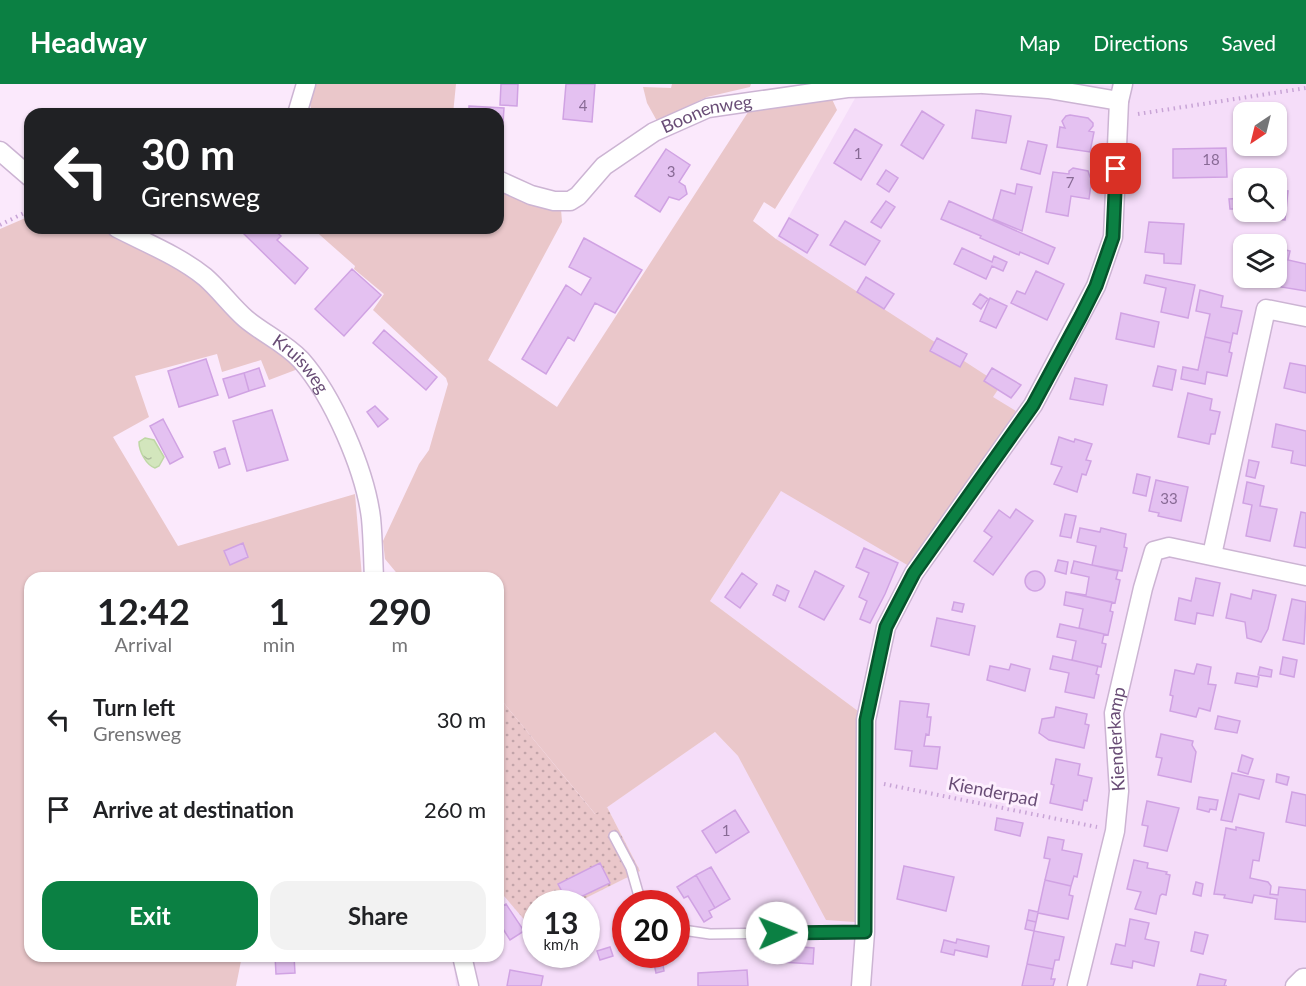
<!DOCTYPE html>
<html lang="en">
<head>
<meta charset="utf-8">
<style>
  body { margin:0; font-family:Lato,sans-serif; background:#f2f2f2; color:#202124; height:100vh; display:flex; flex-direction:column; font-size:22px; white-space:nowrap }
  * { box-sizing:border-box; margin:0 }
  p { font-size:20px; color:#757577 }
  .icon { flex:none; width:33px; height:33px; fill:none; stroke:currentColor; stroke-width:2; stroke-linecap:round; stroke-linejoin:round }
  .map { position:relative; flex:1; overflow:hidden }
  .panel { position:absolute; left:24px; top:488px; width:480px; height:390px; display:flex; flex-direction:column; background:#fff; border-radius:18px; box-shadow:0 2px 4px #0004 }
  .panel>* { flex:none }
  .top-card { position:absolute; left:24px; top:24px; width:480px; height:126px; border-radius:18px; box-shadow:0 2px 4px #0004; background:#202124; color:#fff; overflow:hidden }
  .needle { width:39px; rotate:215deg }
  .buttons { position:absolute; left:1233px; top:18px; display:grid; gap:12px }
  .buttons a { display:grid; place-items:center; width:54px; height:54px; border-radius:12px; background:#fff; box-shadow:0 2px 4px #0004; font-size:30px }
  .speed { position:absolute; left:522px; top:806px; display:flex; gap:12px; font-size:30px; font-weight:700; text-align:center }
  .speed>* { display:grid; place-content:center; width:78px; height:78px; border-radius:50%; background:#fff; box-shadow:0 2px 4px #0004; line-height:1 }
  .speed small { font-size:15px; font-weight:400 }
  .speed .limit { border:9px solid #d22; background:#fff; color:#111 }
  .pin { position:absolute; display:grid; place-items:center; width:51px; height:51px; color:#fff; margin:-26px; border-radius:12px; box-shadow:0 3px 9px #0006 }
  .me { position:absolute; width:66px; margin:-33px; rotate:89deg; stroke-linejoin:round; filter:drop-shadow(0 0 4px #0008) }
  .turn { display:flex; align-items:center; gap:21px; height:126px; padding:0 18px; font-size:27px }
  .turn .icon { width:78px; height:78px; stroke-width:2.5 }
  .turn b { display:block; font-size:42px; line-height:51px }
  .eta { display:flex; justify-content:space-evenly; align-items:center; height:102px; text-align:center }
  .eta b { font-size:36px; font-weight:700; line-height:42px }
  .primary-button { display:flex; gap:12px; margin-top:auto; padding:12px 18px }
  .primary-button a { flex:1; height:69px; border-radius:18px; background:#0b8043; color:#fff; font-size:24px; font-weight:700; line-height:69px; text-align:center }
  .primary-button a+a { background:#f2f2f2; color:#202124 }
  ul { padding:0; list-style:none }
  li { display:flex; align-items:center; gap:18px; height:90px; padding:0 18px }
  li div { flex:1 }
  li b { display:block; font-size:22px }
  li em { font-style:normal }
  header { display:flex; align-items:center; gap:36px; box-sizing:border-box; height:84px; padding:0 30px; background:#0b8043; color:#fff }
  header strong { font-size:28px }
  nav { display:flex; gap:33px; margin-inline-start:auto; font-size:21px }
  .map>svg:first-child { display:block }
  .residential { fill:#f5ddf9; fill-rule:evenodd }
  .grass { fill:#eac7ca }
  .park { fill:url(#park-dots) }
  .water { fill:url(#water-ripples); stroke:#bed7a4; stroke-width:1.5 }
  .building { fill:#e4c1f1; stroke:#d0a2e3; stroke-width:1.5 }
  .lines { fill:none; stroke-linecap:round; stroke-linejoin:round }
  .service-casing { stroke:#ccb4d3; stroke-width:12 }
  .minor-casing { stroke:#ccb4d3; stroke-width:21 }
  .path { stroke:#c8a4d6; stroke-width:4; stroke-dasharray:1.5 4.5; stroke-linecap:butt }
  .service { stroke:#fff; stroke-width:9 }
  .minor { stroke:#fff; stroke-width:18 }
  .route-casing { stroke:#07532c; stroke-width:15 }
  .route { stroke:#0b8043; stroke-width:10 }
  .labels { text-anchor:middle; stroke-width:6; stroke-linejoin:round; paint-order:stroke }
  .number-label { font-size:15px; fill:#886a95 }
  .street-label { font-size:18px; fill:#694d76; stroke:#fdeffe }
</style>
</head>
<body>
<header>
<strong>Headway</strong>
<nav><a>Map</a><a>Directions</a><a>Saved</a></nav>
</header>
<div class="map">
<svg width="1306" height="902" viewBox="0 0 1306 902">
  <defs>
    <pattern id="park-dots" width="8" height="8" patternUnits="userSpaceOnUse" patternTransform="scale(1.5)"><rect width="8" height="8" fill="#eac7ca"/><path d="M2 2h.1M6 6h.1" fill="none" stroke="#c2a4a9" stroke-width="1.8" stroke-linecap="round"/></pattern>
    <pattern id="water-ripples" width="26" height="14" patternUnits="userSpaceOnUse" patternTransform="scale(1.5)"><rect width="26" height="14" fill="#d3e6bd"/><path d="M2 4q2-2 4 0t4 0M15 11q2-2 4 0t4 0" fill="none" stroke="#afbd9e"/></pattern>
  </defs>
  <rect width="100%" height="100%" fill="#fbe9fc"/>
  <path class="residential" d="M 863,0 L 1085,0 L 1110,2 L 1111,0 L 1306,0 L 1306,902 L 456,902 L 453,872 L 498,872 L 498,805 L 528,839 L 535,837 L 536,870 L 586,870 L 586,819 L 576,819 L 640,787 L 607,723 L 715,648 L 738,672 L 862,630 L 710,517 L 781,407 L 767,171 ZM 1244,28 L 1276,28 L 1276,62 L 1244,62 ZM 1244,94 L 1276,94 L 1276,128 L 1244,128 ZM 1244,160 L 1276,160 L 1276,194 L 1244,194 ZM 626,819 L 676,819 L 676,870 L 626,870 Z"/>
  <path class="grass" d="M 312,0 L 456,0 L 453,30 L 312,30 L 309,15 Z
    M 672,0 L 751,0 L 750,3 L 707,13 L 657,37 L 647,19 L 643,3 L 671,4 Z
    M 831,13 L 837,26 L 775,125 L 764,118 L 753,137 L 776,155 L 1001,301 L 993,313 L 1016,327 L 909,482 L 781,407 L 710,517 L 862,630 L 855,838 L 826,836 L 738,672 L 715,648 L 596,731 L 498,612 L 498,494 L 400,493 L 385,475 L 383,457 L 419,380 L 429,366 L 448,300 L 446,294 L 373,226 L 384,210 L 354,185 L 355,182 L 312,144 L 498,144 L 498,101 L 561,125 L 562,138 L 488,276 L 557,323 L 752,22 Z
    M 30,132 L 30,144 L 106,144 L 186,187 L 298,285 L 269,296 L 261,276 L 222,288 L 217,270 L 135,292 L 149,333 L 113,353 L 178,462 L 355,410 L 362,493 L 30,494 L 30,872 L 242,872 L 236,902 L 0,902 L 0,145 Z"/>
  <path class="park" d="M 498,612 L 595,730 L 607,723 L 640,787 L 576,819 L 536,819 L 535,837 L 528,840 L 498,805 Z"/>
  <path class="water" d="M 145,354 L 154,356 L 164,373 L 159,382 L 155,384 C 146,381 139,367 139,358 Z"/>
  <path class="building" d="M 501,0 L 518,0 L 517,22 L 500,21 Z
    M 566,0 L 595,0 L 592,38 L 563,35 Z
    M 469,22 L 504,24 L 502,54 L 498,54 L 498,30 L 469,30 Z
    M 976,26 L 1011,32 L 1006,59 L 972,54 Z
    M 922,27 L 944,41 L 923,75 L 901,61 Z
    M 1070,31 L 1088,34 L 1093,39 L 1093,42 L 1089,47 L 1094,48 L 1090,68 L 1057,63 L 1060,43 L 1065,44 L 1062,37 L 1066,32 Z
    M 855,45 L 882,61 L 861,96 L 834,79 Z
    M 1028,57 L 1047,61 L 1040,90 L 1021,85 Z
    M 1226,64 L 1227,93 L 1173,94 L 1173,65 Z
    M 666,65 L 690,81 L 679,98 L 685,102 L 687,110 L 679,116 L 669,113 L 660,128 L 635,112 Z
    M 1073,84 L 1088,87 L 1090,93 L 1092,94 L 1089,115 L 1071,112 L 1068,132 L 1046,128 L 1053,88 L 1069,90 L 1069,87 Z
    M 886,86 L 898,94 L 889,108 L 877,100 Z
    M 1017,100 L 1032,103 L 1022,147 L 993,135 L 1001,106 L 1015,110 Z
    M 1277,106 L 1288,107 L 1285,136 L 1273,135 L 1274,128 L 1276,128 Z
    M 1242,114 L 1242,125 L 1230,125 L 1229,115 Z
    M 886,117 L 895,123 L 881,144 L 871,138 Z
    M 949,117 L 1055,164 L 1048,180 L 1020,168 L 1019,171 L 980,154 L 981,152 L 941,135 Z
    M 789,134 L 818,151 L 807,169 L 779,152 Z
    M 845,137 L 880,157 L 865,181 L 830,161 Z
    M 1149,138 L 1184,140 L 1181,180 L 1164,179 L 1164,170 L 1145,168 Z
    M 249,144 L 272,144 L 281,152 L 277,156 L 308,184 L 295,200 L 244,150 Z
    M 584,154 L 642,186 L 615,229 L 595,219 L 574,257 L 568,253 L 546,290 L 522,275 L 566,201 L 581,211 L 591,194 L 569,183 Z
    M 962,164 L 992,178 L 994,172 L 1007,178 L 1003,187 L 992,182 L 986,195 L 954,180 Z
    M 1278,164 L 1290,167 L 1288,176 L 1306,180 L 1306,207 L 1281,203 L 1284,189 L 1276,187 Z
    M 352,185 L 381,211 L 344,252 L 315,225 Z
    M 1036,187 L 1064,200 L 1047,236 L 1011,219 L 1017,207 L 1025,210 Z
    M 1146,191 L 1195,201 L 1188,234 L 1161,228 L 1166,204 L 1144,199 Z
    M 866,193 L 894,210 L 884,225 L 857,208 Z
    M 1200,206 L 1223,212 L 1221,223 L 1242,227 L 1237,250 L 1233,249 L 1231,259 L 1205,253 L 1210,230 L 1196,227 Z
    M 980,210 L 988,215 L 981,225 L 973,220 Z
    M 990,214 L 1007,222 L 996,244 L 980,237 Z
    M 1121,229 L 1159,238 L 1154,263 L 1116,255 Z
    M 384,246 L 437,293 L 426,306 L 373,259 Z
    M 1205,253 L 1231,259 L 1229,268 L 1232,269 L 1227,292 L 1207,288 L 1205,300 L 1181,295 L 1183,283 L 1198,286 Z
    M 937,254 L 967,270 L 960,283 L 930,267 Z
    M 206,275 L 218,311 L 179,323 L 168,287 Z
    M 1290,279 L 1306,282 L 1306,309 L 1284,304 Z
    M 1158,282 L 1176,286 L 1172,306 L 1153,302 Z
    M 259,284 L 265,302 L 249,307 L 244,289 Z
    M 992,284 L 1021,301 L 1011,314 L 984,297 Z
    M 244,289 L 249,307 L 229,314 L 223,295 Z
    M 1075,294 L 1107,301 L 1103,321 L 1070,315 Z
    M 1188,309 L 1212,315 L 1210,326 L 1220,328 L 1215,350 L 1211,350 L 1209,360 L 1178,353 Z
    M 375,322 L 388,335 L 378,343 L 367,328 Z
    M 272,326 L 288,376 L 247,387 L 233,337 Z
    M 163,335 L 183,373 L 170,380 L 150,342 Z
    M 1276,340 L 1306,347 L 1306,382 L 1291,379 L 1293,367 L 1272,363 Z
    M 1059,353 L 1074,358 L 1075,355 L 1092,360 L 1086,376 L 1091,377 L 1086,391 L 1082,390 L 1077,408 L 1054,400 L 1062,383 L 1051,380 Z
    M 225,364 L 230,380 L 219,384 L 214,368 Z
    M 1249,376 L 1259,378 L 1255,394 L 1246,392 Z
    M 1137,390 L 1150,393 L 1146,412 L 1133,409 Z
    M 1156,396 L 1188,403 L 1181,437 L 1158,432 L 1159,429 L 1149,427 Z
    M 1247,398 L 1264,402 L 1260,422 L 1277,425 L 1270,457 L 1246,452 L 1252,421 L 1243,419 Z
    M 1016,425 L 1033,437 L 993,491 L 974,477 L 992,453 L 984,447 L 999,426 L 1010,434 Z
    M 1301,428 L 1306,429 L 1306,464 L 1294,462 Z
    M 1065,430 L 1076,432 L 1071,454 L 1060,452 Z
    M 1080,444 L 1100,448 L 1101,444 L 1126,450 L 1124,463 L 1127,464 L 1122,487 L 1092,481 L 1096,462 L 1077,458 Z
    M 243,459 L 248,473 L 230,481 L 224,467 Z
    M 864,464 L 898,479 L 885,510 L 870,539 L 860,535 L 867,517 L 859,513 L 869,489 L 856,483 Z
    M 1058,476 L 1068,478 L 1066,490 L 1055,487 Z
    M 1074,477 L 1118,487 L 1116,495 L 1120,496 L 1115,519 L 1066,508 L 1086,511 L 1089,493 L 1071,489 Z
    M1025 497a10 10 0 1 1 20 0a10 10 0 1 1-20 0Z
    M 815,487 L 844,502 L 824,536 L 799,523 Z
    M 742,489 L 757,500 L 740,524 L 725,513 Z
    M 1196,494 L 1220,499 L 1213,532 L 1197,529 L 1195,540 L 1175,536 L 1179,514 L 1191,517 Z
    M 777,501 L 789,507 L 785,517 L 773,511 Z
    M 1253,506 L 1276,511 L 1268,545 L 1261,558 L 1247,554 L 1245,538 L 1226,534 L 1231,510 L 1251,515 Z
    M 1066,508 L 1112,518 L 1110,527 L 1113,528 L 1108,551 L 1079,544 L 1083,525 L 1064,521 Z
    M 1292,515 L 1306,518 L 1304,560 L 1283,556 Z
    M 954,518 L 964,520 L 962,528 L 952,526 Z
    M 937,534 L 975,542 L 969,571 L 931,562 Z
    M 1060,540 L 1104,550 L 1102,559 L 1106,560 L 1101,583 L 1072,576 L 1076,557 L 1057,553 Z
    M 1053,572 L 1098,582 L 1096,590 L 1099,591 L 1094,614 L 1065,608 L 1069,589 L 1050,585 Z
    M 1283,573 L 1297,576 L 1294,593 L 1280,590 Z
    M 1011,580 L 1030,585 L 1025,607 L 987,596 L 990,582 L 1009,586 Z
    M 1197,580 L 1211,583 L 1208,600 L 1216,601 L 1210,627 L 1199,624 L 1196,633 L 1170,627 L 1173,612 L 1170,611 L 1175,586 L 1194,590 Z
    M 1260,583 L 1272,586 L 1271,593 L 1258,591 Z
    M 1237,589 L 1259,593 L 1257,603 L 1235,599 Z
    M 900,617 L 929,620 L 927,633 L 931,633 L 929,651 L 926,650 L 924,662 L 940,663 L 937,685 L 910,682 L 912,667 L 895,665 Z
    M 1056,623 L 1087,630 L 1085,640 L 1089,641 L 1084,664 L 1049,656 L 1039,649 L 1042,635 L 1054,633 Z
    M 1218,632 L 1240,637 L 1237,649 L 1215,645 Z
    M 1161,650 L 1193,657 L 1192,661 L 1196,668 L 1191,698 L 1158,691 L 1162,674 L 1156,673 Z
    M 1242,671 L 1253,675 L 1248,690 L 1238,687 Z
    M 1056,675 L 1080,680 L 1078,691 L 1092,694 L 1087,717 L 1084,716 L 1082,726 L 1050,719 L 1054,701 L 1051,700 Z
    M 1232,689 L 1264,696 L 1259,715 L 1239,710 L 1232,738 L 1221,736 Z
    M 1277,690 L 1289,693 L 1287,701 L 1276,698 Z
    M 1292,708 L 1306,711 L 1306,742 L 1286,738 Z
    M 1199,713 L 1218,716 L 1216,726 L 1210,725 L 1209,728 L 1197,725 Z
    M 1147,717 L 1179,724 L 1167,767 L 1144,762 L 1148,742 L 1142,741 Z
    M 735,726 L 749,748 L 716,769 L 702,747 Z
    M 997,734 L 1023,739 L 1020,752 L 995,746 Z
    M 1236,743 L 1264,749 L 1259,777 L 1253,776 L 1250,794 L 1268,798 L 1271,802 L 1270,810 L 1278,811 L 1279,803 L 1306,806 L 1306,838 L 1275,835 L 1277,815 L 1254,811 L 1252,819 L 1224,814 L 1225,811 L 1214,810 L 1226,744 L 1236,746 Z
    M 1048,753 L 1064,756 L 1062,766 L 1082,770 L 1077,793 L 1074,792 L 1071,802 L 1045,796 L 1050,775 L 1044,774 Z
    M 1134,776 L 1148,779 L 1147,784 L 1167,788 L 1166,790 L 1170,791 L 1166,811 L 1162,810 L 1160,812 L 1156,830 L 1135,825 L 1141,808 L 1127,805 Z
    M 600,779 L 610,799 L 568,819 L 558,800 Z
    M 904,782 L 954,793 L 946,827 L 897,815 Z
    M 711,783 L 730,815 L 715,824 L 696,791 Z
    M 696,791 L 715,824 L 709,827 L 712,833 L 704,838 L 688,812 L 684,814 L 677,803 Z
    M 1045,796 L 1071,802 L 1069,811 L 1073,812 L 1068,835 L 1038,829 L 1036,838 L 1027,836 L 1029,826 L 1038,828 Z
    M 1196,798 L 1203,800 L 1201,812 L 1193,810 Z
    M 506,820 L 524,847 L 510,856 L 498,837 L 498,825 Z
    M 1130,835 L 1149,839 L 1145,855 L 1159,858 L 1154,882 L 1133,877 L 1132,884 L 1111,880 L 1116,860 L 1125,862 Z
    M 1027,836 L 1036,838 L 1034,847 L 1064,853 L 1059,876 L 1055,876 L 1053,885 L 1027,880 L 1034,847 L 1025,845 Z
    M 1195,848 L 1208,851 L 1203,870 L 1191,867 Z
    M 957,855 L 989,862 L 987,873 L 955,866 L 954,871 L 941,868 L 944,856 L 956,859 Z
    M 766,860 L 814,864 L 813,880 L 764,877 Z
    M 610,863 L 613,872 L 600,876 L 597,867 Z
    M 275,872 L 294,872 L 295,889 L 276,890 Z
    M 662,874 L 664,887 L 656,889 L 653,875 Z
    M 1027,880 L 1053,885 L 1051,895 L 1055,895 L 1053,902 L 1022,902 Z
    M 510,886 L 543,892 L 541,902 L 507,902 Z
    M 747,886 L 748,902 L 698,902 L 698,889 Z
    M 1200,890 L 1226,896 L 1224,902 L 1227,902 L 1197,902 Z"/>
  <g class="lines">
    <g class="service-casing">
      <path id="service" d="M 614,752 L 631,784 L 641,819
        M 676,845 L 710,850 L 865,848"/>
    </g>
    <g class="minor-casing">
      <g id="minor">
        <path d="M 983,0 L 1048,5 L 1119,17"/>
        <path d="M 297,30 L 306,0"/>
        <path d="M 0,67 L 30,93"/>
        <path id="s1" d="M 498,96 L 531,111 L 554,117 L 570,117 L 578,112 L 604,82 L 654,48 L 708,24 L 847,4 L 980,0"/>
        <path id="s2" d="M 117,144 C 146,159 179,172 205,193 C 220,206 231,222 246,235 C 264,250 285,259 301,276 C 333,312 365,386 371,434 C 373,454 373,474 374,494"/>
        <path d="M 1212,471 L 1266,225 L 1306,233"/>
        <path d="M 462,872 L 469,902"/>
        <path d="M 861,902 L 865,848 L 866,636 L 886,543 L 914,489 L 1033,321 L 1096,202 L 1113,153 L 1119,17 L 1123,0"/>
        <path id="s3" d="M 1077,902 L 1115,747 L 1119,707 L 1114,629 L 1143,504 L 1154,467 L 1169,463 L 1306,492"/>
        <path d="M 1295,902 L 1303,894 L 1306,894"/>
      </g>
    </g>
    <path class="path" d="M 1138,30 L 1306,4
      M 0,141 L 30,126
      M 884,700 L 1097,743"/>
    <use href="#service" class="service"/>
    <use href="#minor" class="minor"/>
  </g>
  <g class="lines">
    <g class="route-casing">
      <path id="route" d="M 777,849 L 865,848 L 866,636 L 886,543 L 914,489 L 1033,321 L 1081,232 L 1096,202 L 1113,153 L 1116,85"/>
    </g>
    <use href="#route" class="route"/>
  </g>
  <g class="labels">
    <g class="number-label">
      <text x="583" y="27">4</text>
      <text x="858" y="75">1</text>
      <text x="1211" y="81">18</text>
      <text x="671" y="93">3</text>
      <text x="1070" y="104">7</text>
      <text x="1169" y="420">33</text>
      <text x="726" y="752">1</text>
    </g>
    <g class="street-label">
      <text dy="6" stroke="none"><textPath href="#s1" startOffset="242">Boonenweg</textPath></text>
      <text dy="6" stroke="none"><textPath href="#s2" startOffset="231">Kruisweg</textPath></text>
      <text dy="6" stroke="none"><textPath href="#s3" startOffset="252">Kienderkamp</textPath></text>
      <text transform="translate(993 708) rotate(11)" y="6">Kienderpad</text>
    </g>
  </g>
</svg>
<div class="buttons">
<a><svg class="needle" viewBox="-14 -14 28 28"><path d="M0-13l5 13h-10z" fill="#e53935"/><path d="M0 13l5-13h-10z" fill="#757577"/></svg></a>
<a><svg class="icon" aria-label="search" viewBox="0 0 24 24"><circle cx="10" cy="10" r="6"/><path d="M15 15l6 6"/></svg></a>
<a><svg class="icon" aria-label="layers" viewBox="0 0 24 24"><path d="M12 4l9 5-9 5-9-5zM3 14l9 5 9-5"/></svg></a>
</div>
<div class="speed"><div>13<small>km/h</small></div><div class="limit">20</div></div>
<div class="pin" style="left:1116px;top:85px;background:#d93025"><svg class="icon" aria-label="arrive" viewBox="0 0 24 24"><path d="M6 21V4h12l-3 4 3 4H6"/></svg></div>
<svg class="me" style="left:777px;top:849px" viewBox="-20 -20 40 40"><circle r="19" fill="#fff"/><path d="M0-13L10 11 0 6-10 11z" fill="#0b8043"/></svg>
<div class="top-card">
<div class="turn"><svg class="icon" aria-label="left" viewBox="0 0 24 24"><path d="M17 20v-9H6M10 6l-5 5 5 5"/></svg><div><b>30 m</b>Grensweg</div></div>
</div>
<section class="panel">
<div class="eta">
<div><b>12:42</b><p>Arrival</p></div>
<div><b>1</b><p>min</p></div>
<div><b>290</b><p>m</p></div>
</div>
<ul>
<li><svg class="icon" aria-label="left" viewBox="0 0 24 24"><path d="M17 20v-9H6M10 6l-5 5 5 5"/></svg><div><b>Turn left</b><p>Grensweg</p></div><em>30 m</em></li>
<li><svg class="icon" aria-label="arrive" viewBox="0 0 24 24"><path d="M6 21V4h12l-3 4 3 4H6"/></svg><div><b>Arrive at destination</b></div><em>260 m</em></li>
</ul>
<div class="primary-button"><a>Exit</a><a>Share</a></div>
</section>
</div>
</body>
</html>
